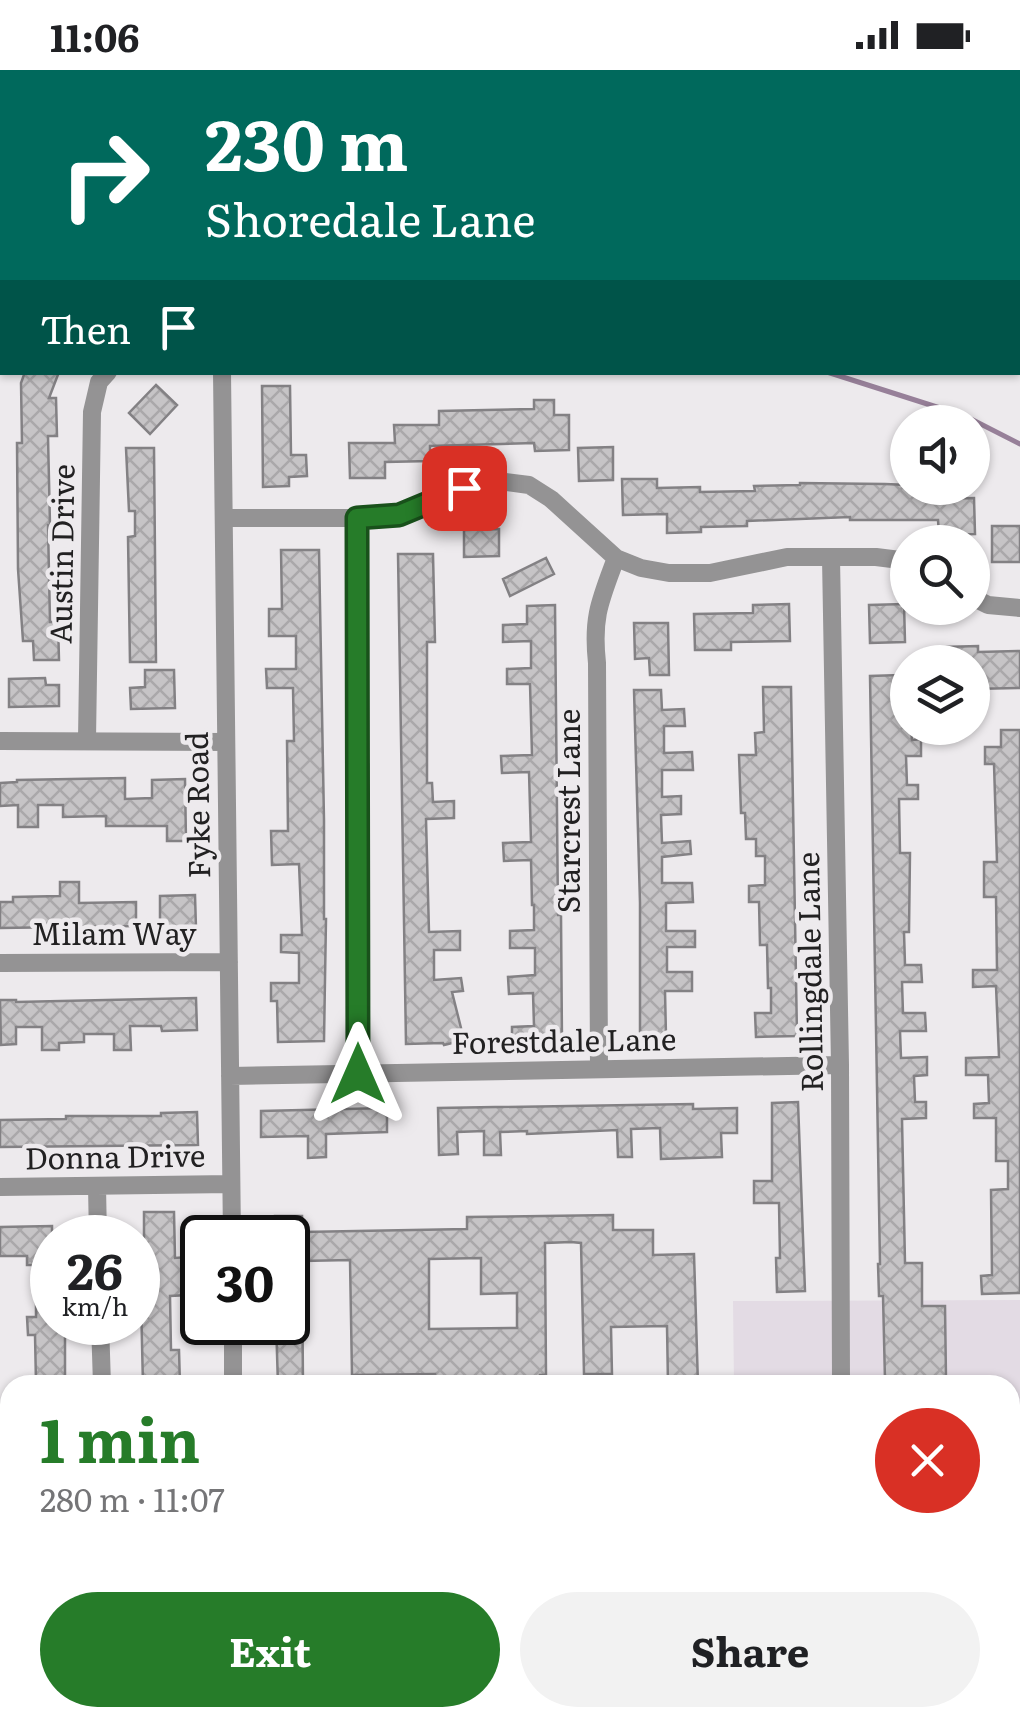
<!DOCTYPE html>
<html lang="en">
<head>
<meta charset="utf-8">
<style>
  body { margin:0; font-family:Literata,serif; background:#f2f2f2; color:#202124; height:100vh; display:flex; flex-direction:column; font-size:38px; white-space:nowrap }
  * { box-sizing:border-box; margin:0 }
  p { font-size:32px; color:#757577 }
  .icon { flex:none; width:55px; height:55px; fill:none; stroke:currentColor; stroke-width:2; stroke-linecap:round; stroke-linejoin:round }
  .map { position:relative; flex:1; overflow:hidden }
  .drawer { position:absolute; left:0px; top:1305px; width:1020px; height:352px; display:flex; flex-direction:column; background:#fff; border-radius:30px 30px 0 0; box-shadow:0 2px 8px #0004 }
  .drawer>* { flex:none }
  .top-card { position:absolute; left:0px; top:0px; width:1020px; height:305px; box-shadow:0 2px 8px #0004; background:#00695c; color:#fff; overflow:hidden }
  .controls { position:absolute; left:890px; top:335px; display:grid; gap:20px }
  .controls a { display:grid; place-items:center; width:100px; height:100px; border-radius:50%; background:#fff; box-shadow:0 2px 8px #0004; font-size:50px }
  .speed { position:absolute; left:30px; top:1145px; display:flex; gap:20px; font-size:50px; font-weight:700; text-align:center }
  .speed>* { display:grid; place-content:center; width:130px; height:130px; border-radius:50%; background:#fff; box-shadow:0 2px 8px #0004; line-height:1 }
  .speed small { font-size:25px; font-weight:400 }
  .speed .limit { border:5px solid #111; border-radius:15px; background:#fff; color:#111 }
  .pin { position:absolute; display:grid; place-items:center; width:85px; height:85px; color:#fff; margin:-42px; border-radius:20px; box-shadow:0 5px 15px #0006 }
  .me { position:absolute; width:110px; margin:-55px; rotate:0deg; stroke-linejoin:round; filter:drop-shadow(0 0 8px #0008) }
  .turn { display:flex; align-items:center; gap:35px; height:210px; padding:0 40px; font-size:45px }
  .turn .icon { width:130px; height:130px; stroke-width:2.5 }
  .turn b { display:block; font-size:70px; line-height:85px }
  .then { display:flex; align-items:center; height:95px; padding:0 40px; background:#0003; gap:20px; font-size:38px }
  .round { display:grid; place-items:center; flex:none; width:105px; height:105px; border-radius:52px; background:#f2f2f2 }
  .headline { display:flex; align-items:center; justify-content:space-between; height:170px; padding:0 40px }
  h1 { font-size:60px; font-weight:700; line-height:75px; color:#267c29 }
  .button { display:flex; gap:20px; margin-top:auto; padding:20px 40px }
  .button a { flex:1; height:115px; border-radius:60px; background:#267c29; color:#fff; font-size:40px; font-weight:700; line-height:115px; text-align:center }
  .button a+a { background:#f2f2f2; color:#202124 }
  .status { display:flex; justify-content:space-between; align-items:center; height:70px; padding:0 50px; background:#fff; direction:ltr }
  .status svg { height:28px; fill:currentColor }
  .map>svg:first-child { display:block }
  .built { fill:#e3dbe4 }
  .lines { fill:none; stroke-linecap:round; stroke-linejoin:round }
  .stream { stroke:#978099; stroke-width:5 }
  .building { fill:url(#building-cross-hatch); stroke:#838184; stroke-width:2.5; fill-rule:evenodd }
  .minor { stroke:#949394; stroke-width:18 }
  .major { stroke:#4e4c4e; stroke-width:22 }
  .route-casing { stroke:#19511b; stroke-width:25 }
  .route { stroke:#267c29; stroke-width:18 }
  .labels { text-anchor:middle; stroke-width:9; stroke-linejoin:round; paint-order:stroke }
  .street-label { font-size:30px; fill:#222122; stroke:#edeaed }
</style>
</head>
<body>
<div class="status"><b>11:06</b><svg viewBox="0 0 49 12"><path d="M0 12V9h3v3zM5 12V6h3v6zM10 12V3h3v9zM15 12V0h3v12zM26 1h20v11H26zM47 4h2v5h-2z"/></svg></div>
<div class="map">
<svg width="1020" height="1656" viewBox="0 0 1020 1656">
  <defs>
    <pattern id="building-cross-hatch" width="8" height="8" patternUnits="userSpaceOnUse" patternTransform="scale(2.5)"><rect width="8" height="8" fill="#c6c4c6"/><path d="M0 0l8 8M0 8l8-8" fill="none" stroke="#aaa8aa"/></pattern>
  </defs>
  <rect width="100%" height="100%" fill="#edeaed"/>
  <path class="built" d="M 1020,1230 L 1020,1598 L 1010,1598 L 1010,1315 L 734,1315 L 733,1231 Z"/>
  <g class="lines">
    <path class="stream" d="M 188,0 L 188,2
      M 827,302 L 965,346 L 1020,374"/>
  </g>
  <path class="building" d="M 25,302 L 59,302 L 49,328 L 56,328 L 57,366 L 48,366 L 50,455 L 48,455 L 50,552 L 58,552 L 59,590 L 34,590 L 33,571 L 23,571 L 18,499 L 17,373 L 22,373 L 21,313 Z
    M 156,315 L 177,335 L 150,364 L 129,343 Z
    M 262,316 L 290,316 L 291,385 L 306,385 L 307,406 L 289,407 L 289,416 L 263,417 Z
    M 534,330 L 554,330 L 554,345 L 569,345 L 569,380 L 535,381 L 534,373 L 430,376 L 430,391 L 385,392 L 385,408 L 350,408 L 349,373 L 395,373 L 394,355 L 439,355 L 439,341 L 534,339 Z
    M 613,377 L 613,410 L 579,411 L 578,378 Z
    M 126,378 L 154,378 L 156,592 L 130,592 L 128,467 L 135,466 L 135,441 L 129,441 Z
    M 622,409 L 657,409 L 657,418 L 700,417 L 700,422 L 755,421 L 754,416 L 800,415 L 800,413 L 885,414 L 908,415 L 908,418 L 929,418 L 929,429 L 974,428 L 975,464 L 939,465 L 938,450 L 850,450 L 850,447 L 747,451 L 747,456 L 701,457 L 701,462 L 667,463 L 667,444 L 623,445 Z
    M 992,456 L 1020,456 L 1020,492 L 992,492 Z
    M 499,459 L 499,486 L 464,487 L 464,460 Z
    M 281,480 L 319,480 L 324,750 L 324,849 L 326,849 L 324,971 L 278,972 L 277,931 L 271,931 L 271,913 L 299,913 L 299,883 L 281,882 L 281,865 L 302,865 L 299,794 L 272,795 L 271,761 L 288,761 L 287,671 L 294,671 L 293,618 L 267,618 L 266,599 L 296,599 L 296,566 L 269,566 L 269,539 L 282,539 Z
    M 398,484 L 433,484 L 435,572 L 427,572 L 427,713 L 432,713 L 433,732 L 454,731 L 454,748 L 426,749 L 429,862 L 460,861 L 460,880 L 434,880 L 434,910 L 461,908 L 463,921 L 452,922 L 464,970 L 444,975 L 443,973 L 406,974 Z
    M 546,488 L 554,504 L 510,526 L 503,509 Z
    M 789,534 L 790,571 L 731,572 L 731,580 L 695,580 L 694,544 L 753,543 L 753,535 Z
    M 904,534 L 905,572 L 870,573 L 869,535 Z
    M 555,535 L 558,845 L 561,845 L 562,973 L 512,974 L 512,957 L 534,956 L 533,923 L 509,924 L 508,907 L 535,905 L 535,878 L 510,878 L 510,861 L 534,860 L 534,835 L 532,835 L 531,790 L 504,791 L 503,773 L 531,772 L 529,702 L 502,703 L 501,686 L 532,685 L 530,614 L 507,614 L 507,599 L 531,598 L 531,571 L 503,572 L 503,555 L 527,554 L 527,536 Z
    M 634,553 L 668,553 L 669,605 L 650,605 L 649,588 L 635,589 Z
    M 978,576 L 978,582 L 1020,581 L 1020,618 L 972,619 L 972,592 L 942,592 L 942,577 Z
    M 145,600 L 174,600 L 175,638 L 131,639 L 130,618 L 145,617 Z
    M 900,605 L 900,624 L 908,624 L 908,658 L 911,658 L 912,670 L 921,669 L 921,686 L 906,686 L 907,715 L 918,715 L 918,729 L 899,729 L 900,783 L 910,783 L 909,862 L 904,862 L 905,895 L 921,895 L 922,912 L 902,912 L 903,943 L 925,943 L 926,961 L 900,961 L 901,988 L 927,987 L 927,1005 L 914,1006 L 915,1032 L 926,1032 L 926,1048 L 902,1049 L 905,1193 L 922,1193 L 922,1236 L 945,1236 L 946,1309 L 885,1310 L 883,1226 L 879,1226 L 878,1194 L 880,1194 L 870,606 Z
    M 45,608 L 46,615 L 59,615 L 59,636 L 9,637 L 9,609 Z
    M 763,617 L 791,617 L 797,966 L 756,967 L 755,943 L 771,943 L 771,918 L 768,918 L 767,875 L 760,875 L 759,832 L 749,832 L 749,816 L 765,815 L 765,786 L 756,786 L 756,769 L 746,769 L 745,743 L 741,743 L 739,685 L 756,685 L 755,663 L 764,662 Z
    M 634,620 L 661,620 L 662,640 L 684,639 L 685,656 L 664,656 L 664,683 L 692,682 L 693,700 L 662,700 L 662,727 L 681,726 L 681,744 L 661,745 L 662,773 L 690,771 L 691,784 L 662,787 L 662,813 L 692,813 L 693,832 L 666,833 L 666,861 L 695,861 L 695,877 L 667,877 L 667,902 L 692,902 L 692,921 L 665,921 L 666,966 L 640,966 L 640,833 Z
    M 1001,660 L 1020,660 L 1020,1223 L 982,1224 L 981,1206 L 992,1205 L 991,1120 L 1008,1119 L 1008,1091 L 996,1091 L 996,1048 L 974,1048 L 974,1034 L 989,1033 L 988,1005 L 966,1005 L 966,988 L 999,987 L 996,916 L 973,917 L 973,900 L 997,900 L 996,827 L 984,827 L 984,792 L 997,792 L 994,694 L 985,694 L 985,677 L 1001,677 Z
    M 125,708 L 125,729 L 152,728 L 152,710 L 185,709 L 186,771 L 167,771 L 167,756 L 106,756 L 106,746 L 63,747 L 63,735 L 38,735 L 38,757 L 18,757 L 18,735 L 0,736 L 0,713 L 17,712 L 17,710 Z
    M 60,812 L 79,812 L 79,833 L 136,832 L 136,856 L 0,858 L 0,832 L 13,832 L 13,827 L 60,826 Z
    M 195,825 L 196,858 L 160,858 L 160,826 Z
    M 196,928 L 197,960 L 162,961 L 161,956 L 130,956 L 131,980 L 114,980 L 114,964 L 84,964 L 84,972 L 59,973 L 59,980 L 42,980 L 42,957 L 16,957 L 16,974 L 1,975 L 0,930 L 16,930 L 16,932 Z
    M 798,1032 L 805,1221 L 777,1222 L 776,1188 L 780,1188 L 779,1133 L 754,1133 L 754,1111 L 772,1111 L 772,1033 Z
    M 693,1034 L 693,1039 L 737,1038 L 737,1063 L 721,1063 L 722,1087 L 661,1089 L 660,1058 L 631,1059 L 632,1087 L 618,1087 L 617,1060 L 527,1064 L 527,1061 L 500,1062 L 501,1085 L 484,1085 L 484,1061 L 457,1062 L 458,1084 L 439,1085 L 438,1038 Z
    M 387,1038 L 387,1062 L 326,1064 L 326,1087 L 308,1088 L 308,1066 L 261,1067 L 261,1041 Z
    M 197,1042 L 198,1075 L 0,1077 L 0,1050 L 66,1049 L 66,1046 L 161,1046 L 161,1043 Z
    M 144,1142 L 174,1142 L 175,1188 L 187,1187 L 188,1225 L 170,1226 L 171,1280 L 179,1280 L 180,1315 L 143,1315 L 140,1188 L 144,1188 Z
    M 613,1145 L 613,1160 L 653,1160 L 653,1185 L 694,1184 L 698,1315 L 668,1315 L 667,1256 L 611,1257 L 612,1304 L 584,1304 L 581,1173 L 571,1172 L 545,1173 L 546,1305 L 540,1305 L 540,1315 L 435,1315 L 435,1304 L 352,1305 L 350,1190 L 302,1191 L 303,1315 L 278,1315 L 276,1252 L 288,1252 L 288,1168 L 275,1168 L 275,1146 L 302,1146 L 302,1162 L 467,1159 L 467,1147 ZM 481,1188 L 481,1224 L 517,1223 L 517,1258 L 429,1259 L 429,1189 Z
    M 52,1156 L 52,1195 L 27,1195 L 27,1186 L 0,1186 L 0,1157 Z
    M 52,1228 L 52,1252 L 65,1252 L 65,1313 L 36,1313 L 35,1265 L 28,1265 L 27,1247 L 36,1247 L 36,1229 Z"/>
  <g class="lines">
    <path class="minor" d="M 219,0 L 219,2
      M 85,2 L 85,0
      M 1018,45 L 1020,45
      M 0,107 L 2,104
      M 222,302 L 232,1168
      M 224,448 L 357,448 L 399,445 L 464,418 L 498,411 L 529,415 L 551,429 L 616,488 L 641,498 L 669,503 L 710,503 L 787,487 L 876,487 L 908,491
      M 357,448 L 358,1004
      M 831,488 L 840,995 L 841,1315
      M 972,527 L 988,535 L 1020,538
      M 87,670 L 92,342 L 99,312 L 108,302
      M 0,671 L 226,672
      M 0,893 L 229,892
      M 599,998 L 597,593 C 592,547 600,531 616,488
      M 230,1006 L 840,995
      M 97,1116 L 98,1168
      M 0,1117 L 231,1114
      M 100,1252 L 102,1315
      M 233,1252 L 233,1315
      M 821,1648 L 821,1656
      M 854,1648 L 854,1656"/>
    <path class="major" d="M 1010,1616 L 1020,1616
      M 0,1620 L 10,1620
      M 1010,1645 L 1020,1645
      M 0,1650 L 418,1652 L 613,1648"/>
  </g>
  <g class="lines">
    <g class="route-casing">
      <path id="route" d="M 358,1004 L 357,448 L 399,445 L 464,418"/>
    </g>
    <use href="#route" class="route"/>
  </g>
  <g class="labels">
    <g class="street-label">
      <text transform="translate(63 484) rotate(-89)" y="10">Austin Drive</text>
      <text transform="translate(199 735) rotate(-91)" y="10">Fyke Road</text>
      <text transform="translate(570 741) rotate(-90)" y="10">Starcrest Lane</text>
      <text x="114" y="875">Milam Way</text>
      <text transform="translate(811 902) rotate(-91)" y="10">Rollingdale Lane</text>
      <text transform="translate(564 972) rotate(-1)" y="10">Forestdale Lane</text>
      <text transform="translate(115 1088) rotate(-1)" y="10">Donna Drive</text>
    </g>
  </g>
</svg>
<div class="controls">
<a><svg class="icon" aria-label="sound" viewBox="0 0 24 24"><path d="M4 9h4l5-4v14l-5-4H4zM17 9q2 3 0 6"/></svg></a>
<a><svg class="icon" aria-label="search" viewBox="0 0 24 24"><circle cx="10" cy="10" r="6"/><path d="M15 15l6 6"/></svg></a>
<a><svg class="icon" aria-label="layers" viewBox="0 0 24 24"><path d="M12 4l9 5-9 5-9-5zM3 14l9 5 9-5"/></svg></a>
</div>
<div class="speed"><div>26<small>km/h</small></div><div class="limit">30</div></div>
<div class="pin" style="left:464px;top:418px;background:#d93025"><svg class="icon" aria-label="arrive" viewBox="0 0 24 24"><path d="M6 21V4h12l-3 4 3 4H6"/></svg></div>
<svg class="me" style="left:358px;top:1004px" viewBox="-20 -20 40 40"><path d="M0-17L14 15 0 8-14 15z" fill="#267c29" stroke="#fff" stroke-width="4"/></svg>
<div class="top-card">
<div class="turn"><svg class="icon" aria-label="right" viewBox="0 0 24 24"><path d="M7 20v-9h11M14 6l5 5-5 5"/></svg><div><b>230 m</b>Shoredale Lane</div></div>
<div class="then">Then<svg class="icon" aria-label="arrive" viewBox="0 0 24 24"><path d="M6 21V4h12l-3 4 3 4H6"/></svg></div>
</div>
<section class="drawer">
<div class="headline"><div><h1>1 min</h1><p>280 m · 11:07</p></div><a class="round" style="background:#d93025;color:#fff"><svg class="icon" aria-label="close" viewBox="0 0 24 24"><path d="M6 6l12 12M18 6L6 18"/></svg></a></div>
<div class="button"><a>Exit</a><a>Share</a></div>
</section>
</div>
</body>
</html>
